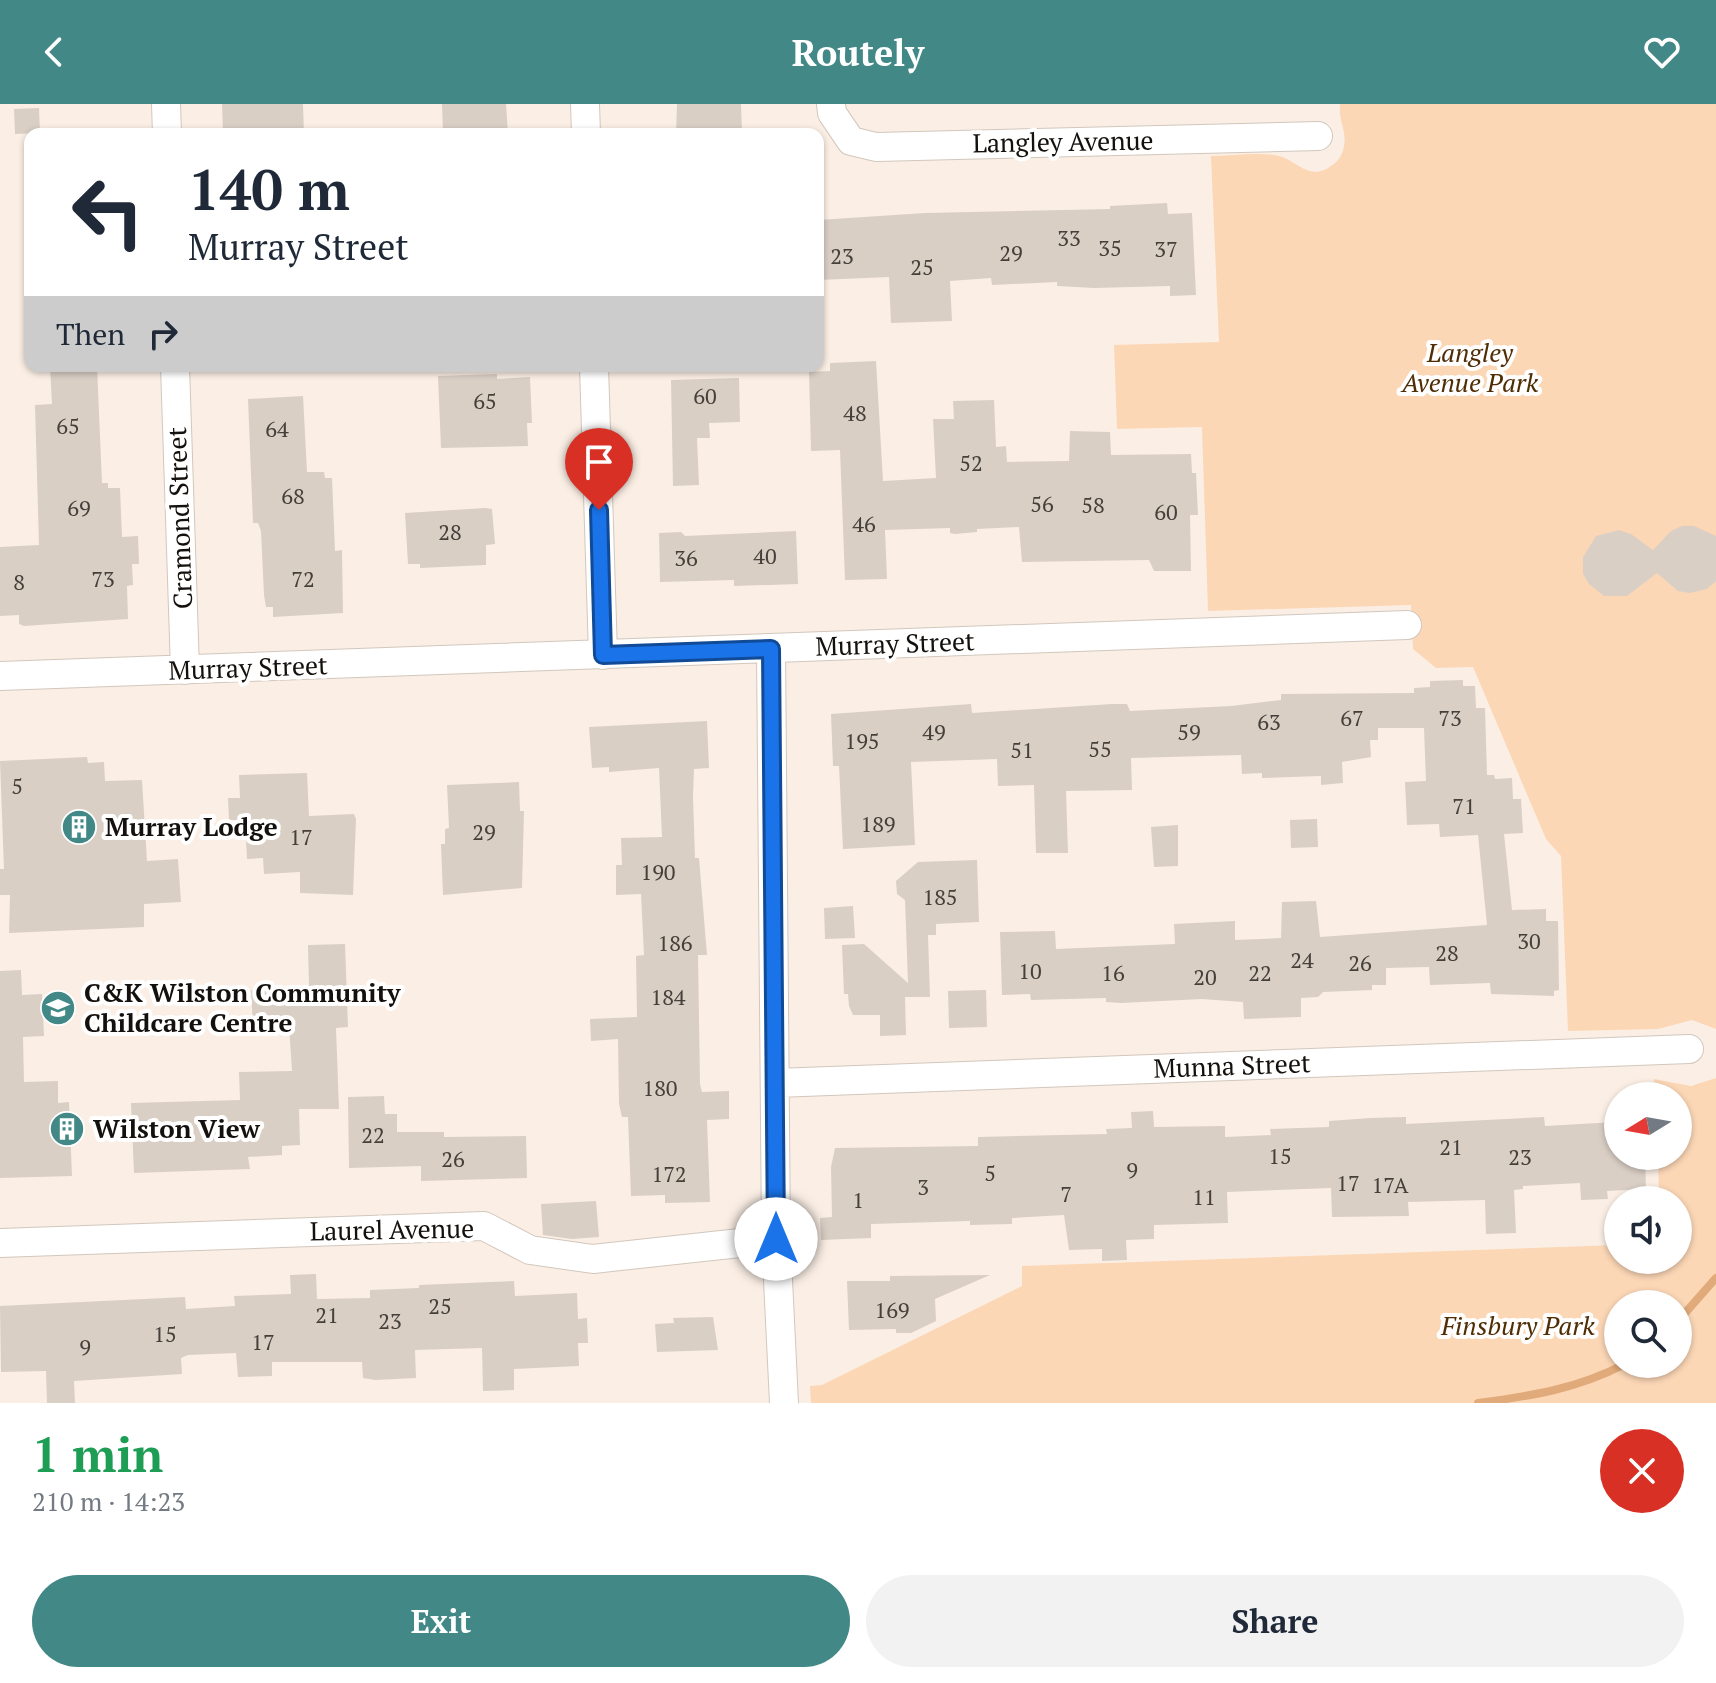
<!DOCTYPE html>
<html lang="en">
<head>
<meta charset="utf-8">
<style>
  body { margin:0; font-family:"PT Serif",serif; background:#f2f2f3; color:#1f2937; height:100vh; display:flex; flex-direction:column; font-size:30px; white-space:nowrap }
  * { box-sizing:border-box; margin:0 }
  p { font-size:26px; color:#747a83 }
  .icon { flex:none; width:44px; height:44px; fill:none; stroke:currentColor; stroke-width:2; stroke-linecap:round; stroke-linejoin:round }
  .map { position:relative; height:1299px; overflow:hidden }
  .details { display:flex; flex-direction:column; background:#fff; flex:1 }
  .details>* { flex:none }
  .guide { position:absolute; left:24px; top:24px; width:800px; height:244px; border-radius:16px; box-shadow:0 2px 6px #0004; background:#fff; color:#1f2937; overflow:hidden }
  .needle { width:52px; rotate:259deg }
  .buttons { position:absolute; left:1604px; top:978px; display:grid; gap:16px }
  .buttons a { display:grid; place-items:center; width:88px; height:88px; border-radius:50%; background:#fff; box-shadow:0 2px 6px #0004; font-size:40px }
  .pin { position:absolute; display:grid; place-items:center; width:68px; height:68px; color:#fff; margin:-82px -34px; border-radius:50% 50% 50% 0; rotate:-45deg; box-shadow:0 0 8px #0007 }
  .pin .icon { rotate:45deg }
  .me { position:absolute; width:88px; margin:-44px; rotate:0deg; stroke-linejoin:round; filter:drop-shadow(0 0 6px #0008) }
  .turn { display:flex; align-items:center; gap:28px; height:168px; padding:0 32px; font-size:36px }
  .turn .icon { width:104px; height:104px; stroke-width:2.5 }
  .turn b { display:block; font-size:56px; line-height:68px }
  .then { display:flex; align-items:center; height:76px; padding:0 32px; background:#0003; gap:16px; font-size:30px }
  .round { display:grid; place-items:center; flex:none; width:84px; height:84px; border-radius:42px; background:#f2f2f3 }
  .headline { display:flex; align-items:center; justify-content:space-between; height:136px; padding:0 32px }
  h1 { font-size:48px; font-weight:700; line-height:60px; color:#1e9e55 }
  .cta { display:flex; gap:16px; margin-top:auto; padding:16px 32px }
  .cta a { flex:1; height:92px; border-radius:48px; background:#418886; color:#fff; font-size:32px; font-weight:700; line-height:92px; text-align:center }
  .cta a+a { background:#f2f2f3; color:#1f2937 }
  header { display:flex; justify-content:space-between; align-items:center; height:104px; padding:0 32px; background:#418886; color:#fff; font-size:36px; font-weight:700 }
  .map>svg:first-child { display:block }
  .green { fill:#fcd7b6; fill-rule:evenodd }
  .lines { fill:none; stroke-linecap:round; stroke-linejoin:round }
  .stream { stroke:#e1aa7a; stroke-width:8 }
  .building { fill:#dacfc5 }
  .street-casing { stroke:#d2c7bd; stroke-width:30 }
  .street { stroke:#fff; stroke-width:28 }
  .route-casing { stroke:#114b97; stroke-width:20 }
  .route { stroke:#1a73e8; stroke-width:14 }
  .labels { text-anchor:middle; stroke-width:8; stroke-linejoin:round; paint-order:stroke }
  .number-label { font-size:22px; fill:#46403b }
  .street-label { font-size:26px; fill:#14100d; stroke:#fff }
  .park-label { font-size:26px; font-style:italic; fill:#502d05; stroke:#fff }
  .poi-label { font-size:26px; font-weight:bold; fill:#14100d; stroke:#fff; text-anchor:start }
</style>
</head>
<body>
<header><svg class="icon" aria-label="back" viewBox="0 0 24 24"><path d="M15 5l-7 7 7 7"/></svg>Routely<svg class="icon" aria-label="heart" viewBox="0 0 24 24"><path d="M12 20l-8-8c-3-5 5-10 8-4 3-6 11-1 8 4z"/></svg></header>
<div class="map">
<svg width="1716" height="1299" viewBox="0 0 1716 1299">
  <rect width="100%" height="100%" fill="#fbefe5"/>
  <path class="green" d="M 1340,0 L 1716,0 L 1716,925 L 1692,916 L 1658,925 L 1568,927 L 1561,752 L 1546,735 L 1473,563 L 1436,564 L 1413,545 L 1411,501 L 1208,507 L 1202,323 L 1117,325 L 1114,241 L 1219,238 L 1211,52 C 1231,52 1254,48 1274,51 C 1296,53 1307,79 1331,62 C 1338,58 1343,50 1344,42 C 1347,27 1338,16 1340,0 Z
    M 1716,974 L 1716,1299 L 811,1299 L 810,1282 L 822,1281 L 1022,1182 L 1022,1162 L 1618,1141 L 1618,1156 L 1678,1156 L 1678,1096 L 1659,1096 L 1658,1052 L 1678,1052 L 1678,992 L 1655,992 L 1654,975 L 1691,982 ZM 1618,1200 L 1678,1200 L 1678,1260 L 1618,1260 Z"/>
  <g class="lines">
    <path class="stream" d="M 1678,1217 L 1716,1174
      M 1478,1299 C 1531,1292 1577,1285 1625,1260"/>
  </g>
  <path class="building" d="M 222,0 L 303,0 L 304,30 L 223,30 Z
    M 442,0 L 506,0 L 508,30 L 443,30 Z
    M 677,0 L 741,0 L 742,30 L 676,30 Z
    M 39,4 L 40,29 L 15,30 L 14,5 Z
    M 1167,99 L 1168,110 L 1192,109 L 1196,191 L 1170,192 L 1170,182 L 1094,184 L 1057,182 L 1057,178 L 992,181 L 991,174 L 950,177 L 952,217 L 891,219 L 889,173 L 818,176 L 818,116 L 925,109 L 1110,105 L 1110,102 Z
    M 876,257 L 883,377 L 936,374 L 933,315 L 954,315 L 953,297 L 994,296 L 996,343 L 1006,342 L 1007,358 L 1069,357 L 1070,327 L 1110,328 L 1111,351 L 1191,350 L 1192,369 L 1196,369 L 1198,411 L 1190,411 L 1191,467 L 1154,467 L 1149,456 L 1022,458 L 1019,423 L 977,425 L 977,428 L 955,430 L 950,429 L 950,424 L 885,426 L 887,475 L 845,476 L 840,346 L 811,347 L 809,268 L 830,267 L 830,259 Z
    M 50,262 L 97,262 L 102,379 L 108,379 L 108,384 L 120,384 L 122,433 L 138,432 L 139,460 L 132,460 L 133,481 L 127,482 L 128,515 L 24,522 L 19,520 L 19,511 L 0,512 L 0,443 L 39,441 L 35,301 L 52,300 Z
    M 497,270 L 497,275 L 530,273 L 532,319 L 527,319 L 528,342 L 441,344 L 438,272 Z
    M 739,274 L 740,318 L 709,319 L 710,334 L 697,334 L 699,381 L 673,382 L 671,276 Z
    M 303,292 L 307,368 L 324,368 L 325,374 L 332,374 L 335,447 L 342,446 L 343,509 L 273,513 L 273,503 L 266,503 L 264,491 L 261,427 L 258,419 L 253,419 L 248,295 Z
    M 485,404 L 492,405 L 495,440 L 486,441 L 486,461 L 420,464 L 420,460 L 408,460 L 405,409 Z
    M 1682,422 L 1694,422 L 1716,432 L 1716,477 L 1707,485 L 1690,489 L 1678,487 L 1657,469 L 1627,492 L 1604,492 L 1589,480 L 1583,470 L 1583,453 L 1596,432 L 1619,426 L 1631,430 L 1653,446 L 1671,427 Z
    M 796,427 L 798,480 L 734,482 L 734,476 L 660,478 L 659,429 L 681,428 L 685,432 Z
    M 1463,576 L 1463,582 L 1475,582 L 1476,604 L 1485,604 L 1487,671 L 1494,671 L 1495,675 L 1512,674 L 1513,695 L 1521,695 L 1523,729 L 1504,730 L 1512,806 L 1546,805 L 1546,817 L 1558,817 L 1559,886 L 1554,887 L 1554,892 L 1491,890 L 1490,879 L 1430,881 L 1429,863 L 1386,864 L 1386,881 L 1372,881 L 1372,886 L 1323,888 L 1318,893 L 1301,894 L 1301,913 L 1244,915 L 1243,898 L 1202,895 L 1121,899 L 1106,898 L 1106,894 L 1031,896 L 1030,890 L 1002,891 L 1000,828 L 1055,827 L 1056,845 L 1175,840 L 1174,820 L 1235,817 L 1235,836 L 1281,834 L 1282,798 L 1316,797 L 1320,833 L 1487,821 L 1478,731 L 1440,733 L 1439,720 L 1407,721 L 1405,678 L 1426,677 L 1424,624 L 1378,624 L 1378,636 L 1370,636 L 1371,653 L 1342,658 L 1343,679 L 1321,681 L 1321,672 L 1262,674 L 1262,669 L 1242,670 L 1241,651 L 1131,654 L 1132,686 L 1066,687 L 1068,749 L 1036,749 L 1034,681 L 998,682 L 997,655 L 911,658 L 915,741 L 843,745 L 839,662 L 833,662 L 831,610 L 971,600 L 972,609 L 1112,600 L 1127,600 L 1130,607 L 1231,602 L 1281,596 L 1281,590 L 1414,589 L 1414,584 L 1430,583 L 1430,577 Z
    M 707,617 L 709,664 L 694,665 L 693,693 L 695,754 L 699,754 L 707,851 L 698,851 L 700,980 L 702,988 L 729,987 L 729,1015 L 707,1016 L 710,1098 L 665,1099 L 665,1091 L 631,1092 L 628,1013 L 622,1013 L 619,1000 L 618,935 L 591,937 L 590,915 L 637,913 L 636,852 L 644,851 L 641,790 L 616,791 L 616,761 L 622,761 L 621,734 L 662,733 L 659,664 L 609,668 L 609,663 L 592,664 L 589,623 Z
    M 87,653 L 88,659 L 104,658 L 105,677 L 142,676 L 147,757 L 178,755 L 181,798 L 144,800 L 144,823 L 9,829 L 10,791 L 0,791 L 0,765 L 4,765 L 0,657 Z
    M 307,669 L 309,712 L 354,710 L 356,715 L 353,791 L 300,789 L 300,768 L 264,770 L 263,754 L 247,755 L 245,716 L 229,716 L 228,694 L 240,694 L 239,671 Z
    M 519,678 L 520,707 L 524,707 L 522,784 L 443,791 L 441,740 L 445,740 L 445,725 L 449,724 L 447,681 Z
    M 1317,715 L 1318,743 L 1291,744 L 1290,716 Z
    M 1178,721 L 1178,762 L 1154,763 L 1151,723 Z
    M 977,756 L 979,818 L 936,820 L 936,831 L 928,831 L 930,893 L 905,893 L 906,931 L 880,932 L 880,911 L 853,911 L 849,902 L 848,890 L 844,890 L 842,841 L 864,840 L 908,879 L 905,796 L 897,790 L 896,777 L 918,758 Z
    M 853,802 L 855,834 L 825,835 L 824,804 Z
    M 345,840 L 348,923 L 336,924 L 339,1005 L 299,1005 L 300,1041 L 282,1042 L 282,1051 L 248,1053 L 250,1065 L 134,1069 L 131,999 L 240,996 L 239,968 L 292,967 L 289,922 L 253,923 L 251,886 L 309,883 L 308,841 Z
    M 21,866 L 22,891 L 42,890 L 44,932 L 23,933 L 24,978 L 58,977 L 58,999 L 69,998 L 72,1072 L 0,1074 L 0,867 Z
    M 986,886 L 987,923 L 949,924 L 948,887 Z
    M 384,992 L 385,1010 L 397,1010 L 397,1028 L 444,1028 L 444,1033 L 526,1032 L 527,1074 L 421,1077 L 421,1062 L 349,1064 L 348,993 Z
    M 1153,1007 L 1154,1023 L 1225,1022 L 1225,1033 L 1271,1031 L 1270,1025 L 1329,1023 L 1329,1017 L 1370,1014 L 1406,1013 L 1406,1020 L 1544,1013 L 1545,1022 L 1616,1018 L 1618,1052 L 1645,1052 L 1646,1085 L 1607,1087 L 1608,1095 L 1581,1096 L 1580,1079 L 1523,1082 L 1523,1085 L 1514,1086 L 1516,1129 L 1486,1130 L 1485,1096 L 1408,1098 L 1409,1112 L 1332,1113 L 1331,1084 L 1227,1088 L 1228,1119 L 1154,1121 L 1154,1135 L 1126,1136 L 1127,1156 L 1102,1157 L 1102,1145 L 1069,1146 L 1064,1111 L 1012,1114 L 1012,1120 L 970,1121 L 970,1117 L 871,1120 L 871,1134 L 821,1136 L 820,1114 L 832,1113 L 831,1063 L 835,1044 L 978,1042 L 978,1033 L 1107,1030 L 1106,1025 L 1132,1024 L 1131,1008 Z
    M 596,1097 L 599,1133 L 572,1135 L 543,1131 L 541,1100 Z
    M 316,1170 L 317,1195 L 370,1194 L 370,1186 L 419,1184 L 419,1181 L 514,1177 L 515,1192 L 577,1189 L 578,1215 L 587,1214 L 588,1239 L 578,1239 L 579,1262 L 514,1265 L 514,1286 L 483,1287 L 482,1244 L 415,1246 L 416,1274 L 375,1276 L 363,1274 L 362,1258 L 272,1258 L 272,1272 L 238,1273 L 236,1249 L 188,1251 L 181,1254 L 182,1270 L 74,1277 L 75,1299 L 47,1299 L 46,1267 L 1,1268 L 0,1202 L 185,1193 L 186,1205 L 235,1202 L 234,1192 L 291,1190 L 290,1171 Z
    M 990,1171 L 935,1195 L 936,1217 L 911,1229 L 896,1229 L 896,1225 L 849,1226 L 847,1177 L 890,1177 L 890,1172 Z
    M 713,1213 L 718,1246 L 657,1248 L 655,1220 L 674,1219 L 673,1214 Z"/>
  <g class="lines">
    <g class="street-casing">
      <path id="street" d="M 166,0 L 167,30
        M 585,0 L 586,30
        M 831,0 L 832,9 L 851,37 L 876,43 L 1318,32
        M 175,262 L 185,566
        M 594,262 L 603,551
        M 771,545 L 776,1135 L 784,1299
        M 0,572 L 1407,521
        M 776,979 L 1689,945
        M 0,1139 L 484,1122 L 530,1146 L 593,1155 L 776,1135"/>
    </g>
    <use href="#street" class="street"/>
  </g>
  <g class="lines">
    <g class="route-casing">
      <path id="route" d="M 599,406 L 603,551 L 771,545 L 776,1135"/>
    </g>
    <use href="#route" class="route"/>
  </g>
  <defs>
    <g id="building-disc" transform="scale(1.8)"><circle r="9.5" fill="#418886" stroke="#fff"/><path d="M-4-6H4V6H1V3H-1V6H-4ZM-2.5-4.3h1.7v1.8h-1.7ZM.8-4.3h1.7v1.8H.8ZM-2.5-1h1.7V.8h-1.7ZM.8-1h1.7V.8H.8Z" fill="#fff"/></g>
    <g id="school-disc" transform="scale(1.8)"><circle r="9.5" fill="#418886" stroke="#fff"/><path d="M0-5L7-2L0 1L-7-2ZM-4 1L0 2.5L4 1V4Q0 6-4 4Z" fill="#fff"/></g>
  </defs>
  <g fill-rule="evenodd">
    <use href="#building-disc" x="79" y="723"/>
    <use href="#school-disc" x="58" y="904"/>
    <use href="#building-disc" x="67" y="1025"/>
  </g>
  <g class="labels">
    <g class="number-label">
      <text x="1069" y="142">33</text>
      <text x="1110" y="152">35</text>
      <text x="1166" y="153">37</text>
      <text x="1011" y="157">29</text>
      <text x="842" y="160">23</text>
      <text x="922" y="171">25</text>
      <text x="705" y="300">60</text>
      <text x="485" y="305">65</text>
      <text x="855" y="317">48</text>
      <text x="68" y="330">65</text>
      <text x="277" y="333">64</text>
      <text x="971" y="367">52</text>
      <text x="293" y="400">68</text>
      <text x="1042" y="408">56</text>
      <text x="1093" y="409">58</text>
      <text x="79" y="412">69</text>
      <text x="1166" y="416">60</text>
      <text x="864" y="428">46</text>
      <text x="450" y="436">28</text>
      <text x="765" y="460">40</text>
      <text x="686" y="462">36</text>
      <text x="103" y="483">73</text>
      <text x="303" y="483">72</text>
      <text x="19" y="486">8</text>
      <text x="1352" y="622">67</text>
      <text x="1450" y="622">73</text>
      <text x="1269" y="626">63</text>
      <text x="934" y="636">49</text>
      <text x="1189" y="636">59</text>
      <text x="862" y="645">195</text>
      <text x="1100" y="653">55</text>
      <text x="1022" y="654">51</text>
      <text x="17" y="690">5</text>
      <text x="1464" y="710">71</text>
      <text x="878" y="728">189</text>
      <text x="484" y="736">29</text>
      <text x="301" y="741">17</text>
      <text x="658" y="776">190</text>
      <text x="940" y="801">185</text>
      <text x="1529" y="845">30</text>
      <text x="675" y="847">186</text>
      <text x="1447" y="857">28</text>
      <text x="1302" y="864">24</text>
      <text x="1360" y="867">26</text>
      <text x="1030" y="875">10</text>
      <text x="1113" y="877">16</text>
      <text x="1260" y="877">22</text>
      <text x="1205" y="881">20</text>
      <text x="668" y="901">184</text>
      <text x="660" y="992">180</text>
      <text x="373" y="1039">22</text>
      <text x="1451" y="1051">21</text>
      <text x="1280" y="1060">15</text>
      <text x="1520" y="1061">23</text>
      <text x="453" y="1063">26</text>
      <text x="1132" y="1074">9</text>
      <text x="990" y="1077">5</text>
      <text x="669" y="1078">172</text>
      <text x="1348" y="1087">17</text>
      <text x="1390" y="1089">17A</text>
      <text x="923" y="1091">3</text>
      <text x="1066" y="1098">7</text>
      <text x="1204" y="1101">11</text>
      <text x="858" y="1104">1</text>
      <text x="440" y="1210">25</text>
      <text x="892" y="1214">169</text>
      <text x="327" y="1219">21</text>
      <text x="390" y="1225">23</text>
      <text x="165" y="1238">15</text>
      <text x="263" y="1246">17</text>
      <text x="85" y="1251">9</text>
    </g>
    <g class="street-label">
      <text transform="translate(1063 38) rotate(-1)" y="9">Langley Avenue</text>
      <text transform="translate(180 414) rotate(-92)" y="9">Cramond Street</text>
      <text transform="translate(895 540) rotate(-2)" y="9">Murray Street</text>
      <text transform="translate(248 564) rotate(-2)" y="9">Murray Street</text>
      <text transform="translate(1232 962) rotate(-2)" y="9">Munna Street</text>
      <text transform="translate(392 1126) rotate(-1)" y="9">Laurel Avenue</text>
    </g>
    <g class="park-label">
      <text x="1470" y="258">Langley<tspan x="1470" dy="30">Avenue Park</tspan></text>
      <text x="1518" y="1231">Finsbury Park</text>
    </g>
    <g class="poi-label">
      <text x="105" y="732">Murray Lodge</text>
      <text x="84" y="898">C&amp;K Wilston Community<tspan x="84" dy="30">Childcare Centre</tspan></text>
      <text x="93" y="1034">Wilston View</text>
    </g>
  </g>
</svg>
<div class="buttons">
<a><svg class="needle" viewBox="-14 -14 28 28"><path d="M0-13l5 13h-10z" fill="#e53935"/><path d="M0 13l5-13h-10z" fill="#747a83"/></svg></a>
<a><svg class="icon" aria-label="sound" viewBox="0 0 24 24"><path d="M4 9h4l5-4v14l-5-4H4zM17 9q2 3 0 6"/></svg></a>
<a><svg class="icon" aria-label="search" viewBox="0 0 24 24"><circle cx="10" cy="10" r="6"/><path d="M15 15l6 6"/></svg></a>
</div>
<div class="pin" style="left:599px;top:406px;background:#d93025"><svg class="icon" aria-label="arrive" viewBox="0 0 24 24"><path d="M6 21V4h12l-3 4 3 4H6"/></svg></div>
<svg class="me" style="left:776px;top:1135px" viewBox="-20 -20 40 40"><circle r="19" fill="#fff"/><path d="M0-13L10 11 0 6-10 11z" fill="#1a73e8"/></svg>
<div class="guide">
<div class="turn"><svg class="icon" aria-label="left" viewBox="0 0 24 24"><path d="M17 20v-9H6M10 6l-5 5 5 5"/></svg><div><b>140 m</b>Murray Street</div></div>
<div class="then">Then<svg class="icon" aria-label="right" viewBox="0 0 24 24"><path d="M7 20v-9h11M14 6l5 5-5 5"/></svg></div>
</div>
</div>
<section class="details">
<div class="headline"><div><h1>1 min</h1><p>210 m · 14:23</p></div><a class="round" style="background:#d93025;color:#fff"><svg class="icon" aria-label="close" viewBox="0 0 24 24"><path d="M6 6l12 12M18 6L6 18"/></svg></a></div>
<div class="cta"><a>Exit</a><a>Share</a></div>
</section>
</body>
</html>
